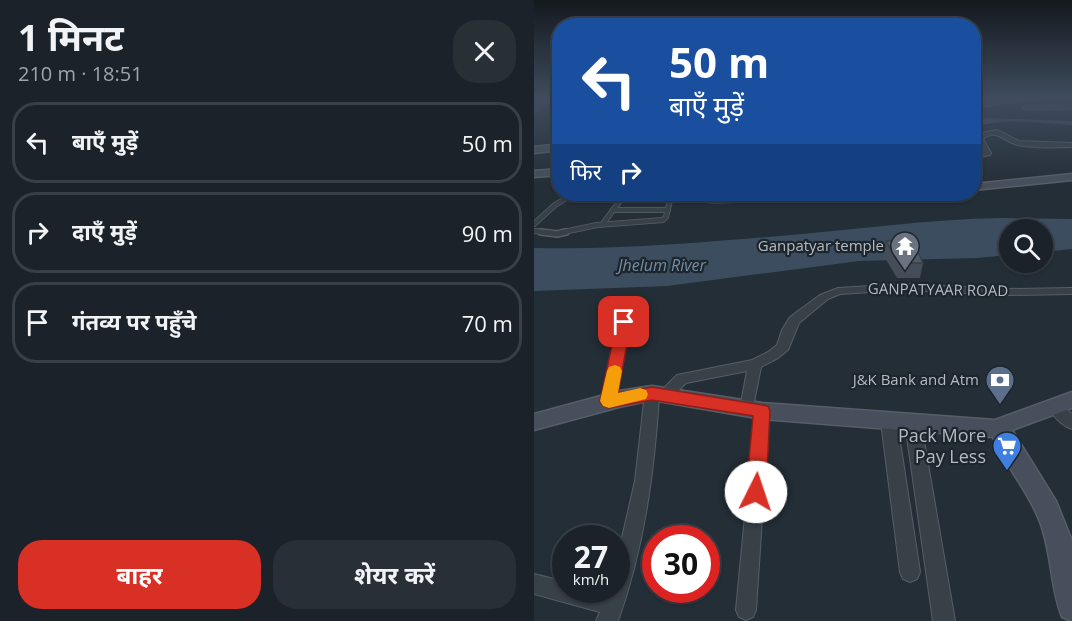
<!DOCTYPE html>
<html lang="hi">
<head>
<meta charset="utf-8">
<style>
  body { margin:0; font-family:"Open Sans","Noto Sans Devanagari",sans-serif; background:#282f35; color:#f1f3f6; height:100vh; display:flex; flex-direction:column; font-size:22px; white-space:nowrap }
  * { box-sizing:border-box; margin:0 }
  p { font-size:20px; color:#a0a4a8 }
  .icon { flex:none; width:33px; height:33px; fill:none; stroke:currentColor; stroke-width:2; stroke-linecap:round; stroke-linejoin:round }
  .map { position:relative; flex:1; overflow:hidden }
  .drawer { display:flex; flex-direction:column; background:#1b2229; width:534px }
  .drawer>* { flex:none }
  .guide { position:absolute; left:18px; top:18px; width:429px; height:183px; border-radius:24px; box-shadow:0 2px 4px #0004,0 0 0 2px #393f46; background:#1a4fa0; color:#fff; overflow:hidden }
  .buttons { position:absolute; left:465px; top:219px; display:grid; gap:12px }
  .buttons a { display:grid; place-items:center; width:54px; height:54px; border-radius:50%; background:#1b2229; box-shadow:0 2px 4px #0004,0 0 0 2px #393f46; font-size:30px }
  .speed { position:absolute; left:18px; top:525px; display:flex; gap:12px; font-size:30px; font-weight:700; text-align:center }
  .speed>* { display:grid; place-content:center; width:78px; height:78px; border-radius:50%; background:#1b2229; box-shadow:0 2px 4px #0004,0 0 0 2px #393f46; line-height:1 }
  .speed small { font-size:15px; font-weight:400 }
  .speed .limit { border:9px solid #d22; background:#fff; color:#111 }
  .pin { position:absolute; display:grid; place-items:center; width:51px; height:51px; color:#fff; margin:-26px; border-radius:12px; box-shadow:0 3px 9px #0006 }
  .me { position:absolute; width:66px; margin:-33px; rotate:4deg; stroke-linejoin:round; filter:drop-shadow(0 0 4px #0008) }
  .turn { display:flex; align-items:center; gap:21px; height:126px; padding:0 18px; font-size:27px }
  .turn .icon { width:78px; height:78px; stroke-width:2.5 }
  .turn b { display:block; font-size:42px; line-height:51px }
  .then { display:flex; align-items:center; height:57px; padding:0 18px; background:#0003; gap:12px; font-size:22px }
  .round { display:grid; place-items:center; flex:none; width:63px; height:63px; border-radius:24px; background:#282f35 }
  .head { display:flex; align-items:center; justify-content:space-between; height:102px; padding:0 18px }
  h1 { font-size:36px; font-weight:700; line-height:45px }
  .button { display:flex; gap:12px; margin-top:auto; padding:12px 18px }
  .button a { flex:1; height:69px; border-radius:24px; background:#d93025; color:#fff; font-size:24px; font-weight:700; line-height:69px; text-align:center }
  .button a+a { background:#282f35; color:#f1f3f6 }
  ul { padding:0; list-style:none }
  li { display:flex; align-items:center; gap:18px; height:81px; margin:0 12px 9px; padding:0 6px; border:3px solid #393f46; border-radius:24px }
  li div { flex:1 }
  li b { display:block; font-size:22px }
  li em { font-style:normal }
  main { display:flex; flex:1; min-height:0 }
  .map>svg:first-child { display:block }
  .water { fill:#3c4d5f }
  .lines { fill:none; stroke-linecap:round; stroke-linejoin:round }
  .lane-far1-casing { stroke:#565e66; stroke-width:6 }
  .lane-casing { stroke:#565e66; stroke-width:8 }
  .street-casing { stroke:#565e66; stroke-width:2 }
  .secondary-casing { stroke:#565e66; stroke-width:3 }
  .lane-far1 { stroke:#384048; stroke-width:4.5 }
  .lane { stroke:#384048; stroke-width:5 }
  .street { fill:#384048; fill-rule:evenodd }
  .secondary { fill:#464f5b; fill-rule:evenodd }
  .wall { fill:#454d58 }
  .shaded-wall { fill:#383f47 }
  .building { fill:#505a66; stroke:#383f47; stroke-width:1.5 }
  .route { fill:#d93025; stroke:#8d1f18; stroke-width:1.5 }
  .slow { fill:#f59e0b }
  .labels { text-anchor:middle; stroke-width:4.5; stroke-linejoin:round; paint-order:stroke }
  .poi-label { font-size:15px; fill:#b3bbc4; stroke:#1d252d; text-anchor:end }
  .street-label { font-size:15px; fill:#b3bbc4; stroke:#1d252d }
  .water-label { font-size:16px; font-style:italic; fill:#778da4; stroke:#1d252d }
  .near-poi-label { font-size:18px; fill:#b3bbc4; stroke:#1d252d; text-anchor:end }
</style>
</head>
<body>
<main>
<section class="drawer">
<div class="head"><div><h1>1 मिनट</h1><p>210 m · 18:51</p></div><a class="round"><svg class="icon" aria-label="close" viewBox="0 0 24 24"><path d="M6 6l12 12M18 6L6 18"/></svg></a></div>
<ul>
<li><svg class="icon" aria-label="left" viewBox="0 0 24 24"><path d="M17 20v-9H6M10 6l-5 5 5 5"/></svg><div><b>बाएँ मुड़ें</b></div><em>50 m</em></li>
<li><svg class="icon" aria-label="right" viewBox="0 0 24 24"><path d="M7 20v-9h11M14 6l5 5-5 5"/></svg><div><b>दाएँ मुड़ें</b></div><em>90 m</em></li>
<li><svg class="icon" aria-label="arrive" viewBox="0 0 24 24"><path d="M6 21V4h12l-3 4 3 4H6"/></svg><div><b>गंतव्य पर पहुँचे</b></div><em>70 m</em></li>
</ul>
<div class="button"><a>बाहर</a><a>शेयर करें</a></div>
</section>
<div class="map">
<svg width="538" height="621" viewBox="0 0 538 621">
  <rect width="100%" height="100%" fill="#242e37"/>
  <path class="water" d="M 453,118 L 538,121 L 538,125 C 506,123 471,117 440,127 L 440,119 Z
    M 468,218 L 538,219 L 538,249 L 509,252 L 508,230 L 476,230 L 475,255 L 443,258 L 325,261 L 133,286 L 0,291 L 0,248 C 82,250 164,243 246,236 C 320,230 393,219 468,218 Z"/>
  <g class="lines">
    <g class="lane-far1-casing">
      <path id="lane-far1" d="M 79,210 L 134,210
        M 0,224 L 21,205 L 39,194
        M 68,225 L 91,194
        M 0,231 L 19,233
        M 25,233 L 63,225 L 129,220 L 132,217 L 137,196"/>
    </g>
    <g class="lane-casing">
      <path id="lane" d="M 7,232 L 23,234 L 32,232"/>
    </g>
    <g class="street-casing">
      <path id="street" d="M 486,98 L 503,98 L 440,108 L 440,104 Z
        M 538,105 L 538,109 L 492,110 L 489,108 L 492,106 Z
        M 463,130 L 485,141 L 538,143 L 538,147 C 521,147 501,149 484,145 C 470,142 462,128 449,139 L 457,153 L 456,155 L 440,158 L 440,154 L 449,152 L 441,139 C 448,132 454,131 463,130 Z
        M 368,284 L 475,289 L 538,288 L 538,294 L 475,295 L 368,290 L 306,294 L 294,299 L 265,323 L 254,350 L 244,358 L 227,367 L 218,412 L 213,414 L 208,412 L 206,408 L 213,371 L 152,383 L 136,399 L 131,400 L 125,397 C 120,474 110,548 84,621 L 62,621 L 66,612 L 0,594 L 0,574 L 32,582 L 32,590 L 59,590 L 73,593 L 74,590 L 82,590 L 82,564 L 101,481 L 111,393 L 113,389 L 118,388 L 123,389 L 125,393 L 143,375 L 218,360 L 234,352 L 243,345 L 248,330 L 256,317 L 286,295 L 304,288 Z
        M 90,302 L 96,306 L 96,322 L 82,401 L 80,405 L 75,407 L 70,405 L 68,401 L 84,322 L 84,306 Z
        M 520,400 L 525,402 L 538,414 L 538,429 C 528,426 518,415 513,406 L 515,402 Z
        M 228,405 L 233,407 L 235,411 L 222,610 L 219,617 L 212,620 L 205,617 L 202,610 L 221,411 L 223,407 Z
        M 355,416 L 360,418 L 363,422 L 386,572 L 383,579 L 376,582 L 369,579 L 366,572 L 347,422 L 350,418 Z
        M 379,417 L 384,419 L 387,423 L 421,621 L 399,621 L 371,423 L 374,419 Z"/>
    </g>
    <g class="secondary-casing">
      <path id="secondary" d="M 26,144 L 26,150 L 0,153 L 0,147 Z
        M 26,169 L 26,175 L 0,177 L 0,171 Z
        M 538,174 L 538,180 L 440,190 L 440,184 Z
        M 99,194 L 371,194 L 365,198 L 180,202 L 105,198 Z
        M 118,386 L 228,403 L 461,420 L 538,392 L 538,408 L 478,430 L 522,501 L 538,541 L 538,621 L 528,617 C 516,587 518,553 506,522 C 495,492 472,467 459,437 L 228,419 L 118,400 L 85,407 L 0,430 L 0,414 L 85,391 Z"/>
    </g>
    <use href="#lane-far1" class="lane-far1"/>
    <use href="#lane" class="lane"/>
    <use href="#street" class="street"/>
    <use href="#secondary" class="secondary"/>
  </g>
  <path class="wall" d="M 352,241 L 389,263 L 386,278 L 363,278 L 350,256 Z"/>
  <path class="shaded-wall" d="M 0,98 L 20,98 L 21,99 L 18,100 L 19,102 L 7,107 L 8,110 L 0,113 Z"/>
  <path class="building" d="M 352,241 L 379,241 L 389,263 L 365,263 Z"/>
  <linearGradient id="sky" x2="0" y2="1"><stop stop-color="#14191e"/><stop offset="0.53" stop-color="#3f4c5e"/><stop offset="1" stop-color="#3f4c5e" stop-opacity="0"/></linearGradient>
  <rect width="538" height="185" fill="url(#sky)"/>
  <path class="route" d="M 90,318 L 97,322 L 84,393 L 118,387 L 234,406 L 236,411 L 232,492 L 229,498 L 222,501 L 215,498 L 212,492 L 219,416 L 118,400 L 75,408 L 69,406 L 66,401 L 83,322 Z"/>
  <path class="slow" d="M 81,365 L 86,367 L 88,371 L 84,393 L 106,388 L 112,390 L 114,394 L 112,399 L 75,408 L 69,406 L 66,401 L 73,371 L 75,367 Z"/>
  <defs>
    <g id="temple-pin" transform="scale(1.5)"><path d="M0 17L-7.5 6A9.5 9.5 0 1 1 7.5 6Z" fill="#6b7280" stroke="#1d252d"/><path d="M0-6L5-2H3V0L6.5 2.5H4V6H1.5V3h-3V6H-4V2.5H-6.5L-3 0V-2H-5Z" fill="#fff"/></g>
    <g id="bank-pin" transform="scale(1.5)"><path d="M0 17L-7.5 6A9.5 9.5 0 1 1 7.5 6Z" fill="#5c6f8a" stroke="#1d252d"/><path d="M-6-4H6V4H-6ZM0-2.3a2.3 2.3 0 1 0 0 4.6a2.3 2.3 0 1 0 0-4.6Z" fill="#fff"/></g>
    <g id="supermarket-pin" transform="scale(1.5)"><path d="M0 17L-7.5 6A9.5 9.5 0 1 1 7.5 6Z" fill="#3f7fe0" stroke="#1d252d"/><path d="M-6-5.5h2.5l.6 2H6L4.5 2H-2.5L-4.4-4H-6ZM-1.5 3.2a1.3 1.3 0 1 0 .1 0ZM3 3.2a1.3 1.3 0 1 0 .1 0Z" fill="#fff"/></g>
  </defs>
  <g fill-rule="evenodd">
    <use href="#temple-pin" x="371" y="246"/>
    <use href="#bank-pin" x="466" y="380"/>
    <use href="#supermarket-pin" x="473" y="446"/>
  </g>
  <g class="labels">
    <g class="poi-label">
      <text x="350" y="251">Ganpatyar temple</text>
      <text x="445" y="385">J&amp;K Bank and Atm</text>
    </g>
    <g class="street-label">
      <text transform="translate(404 290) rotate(1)" y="5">GANPATYAAR ROAD</text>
    </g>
    <g class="water-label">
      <text x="128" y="271">Jhelum River</text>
    </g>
    <g class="near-poi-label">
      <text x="452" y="442">Pack More<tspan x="452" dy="21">Pay Less</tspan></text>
    </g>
  </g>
</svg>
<div class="buttons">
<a><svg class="icon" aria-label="search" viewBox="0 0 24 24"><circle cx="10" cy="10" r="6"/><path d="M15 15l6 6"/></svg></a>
</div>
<div class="speed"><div>27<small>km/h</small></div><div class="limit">30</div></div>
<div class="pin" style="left:90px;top:322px;background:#d93025"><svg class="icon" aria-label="arrive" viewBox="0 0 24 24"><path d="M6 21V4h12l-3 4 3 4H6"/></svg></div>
<svg class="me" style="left:222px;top:492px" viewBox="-20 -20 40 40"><circle r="19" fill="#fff"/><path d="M0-13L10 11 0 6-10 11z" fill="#d93025"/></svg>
<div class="guide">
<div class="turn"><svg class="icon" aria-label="left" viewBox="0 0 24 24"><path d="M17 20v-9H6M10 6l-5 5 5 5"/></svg><div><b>50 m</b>बाएँ मुड़ें</div></div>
<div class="then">फिर<svg class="icon" aria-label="right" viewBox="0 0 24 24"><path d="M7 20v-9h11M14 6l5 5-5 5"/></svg></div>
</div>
</div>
</main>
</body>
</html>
